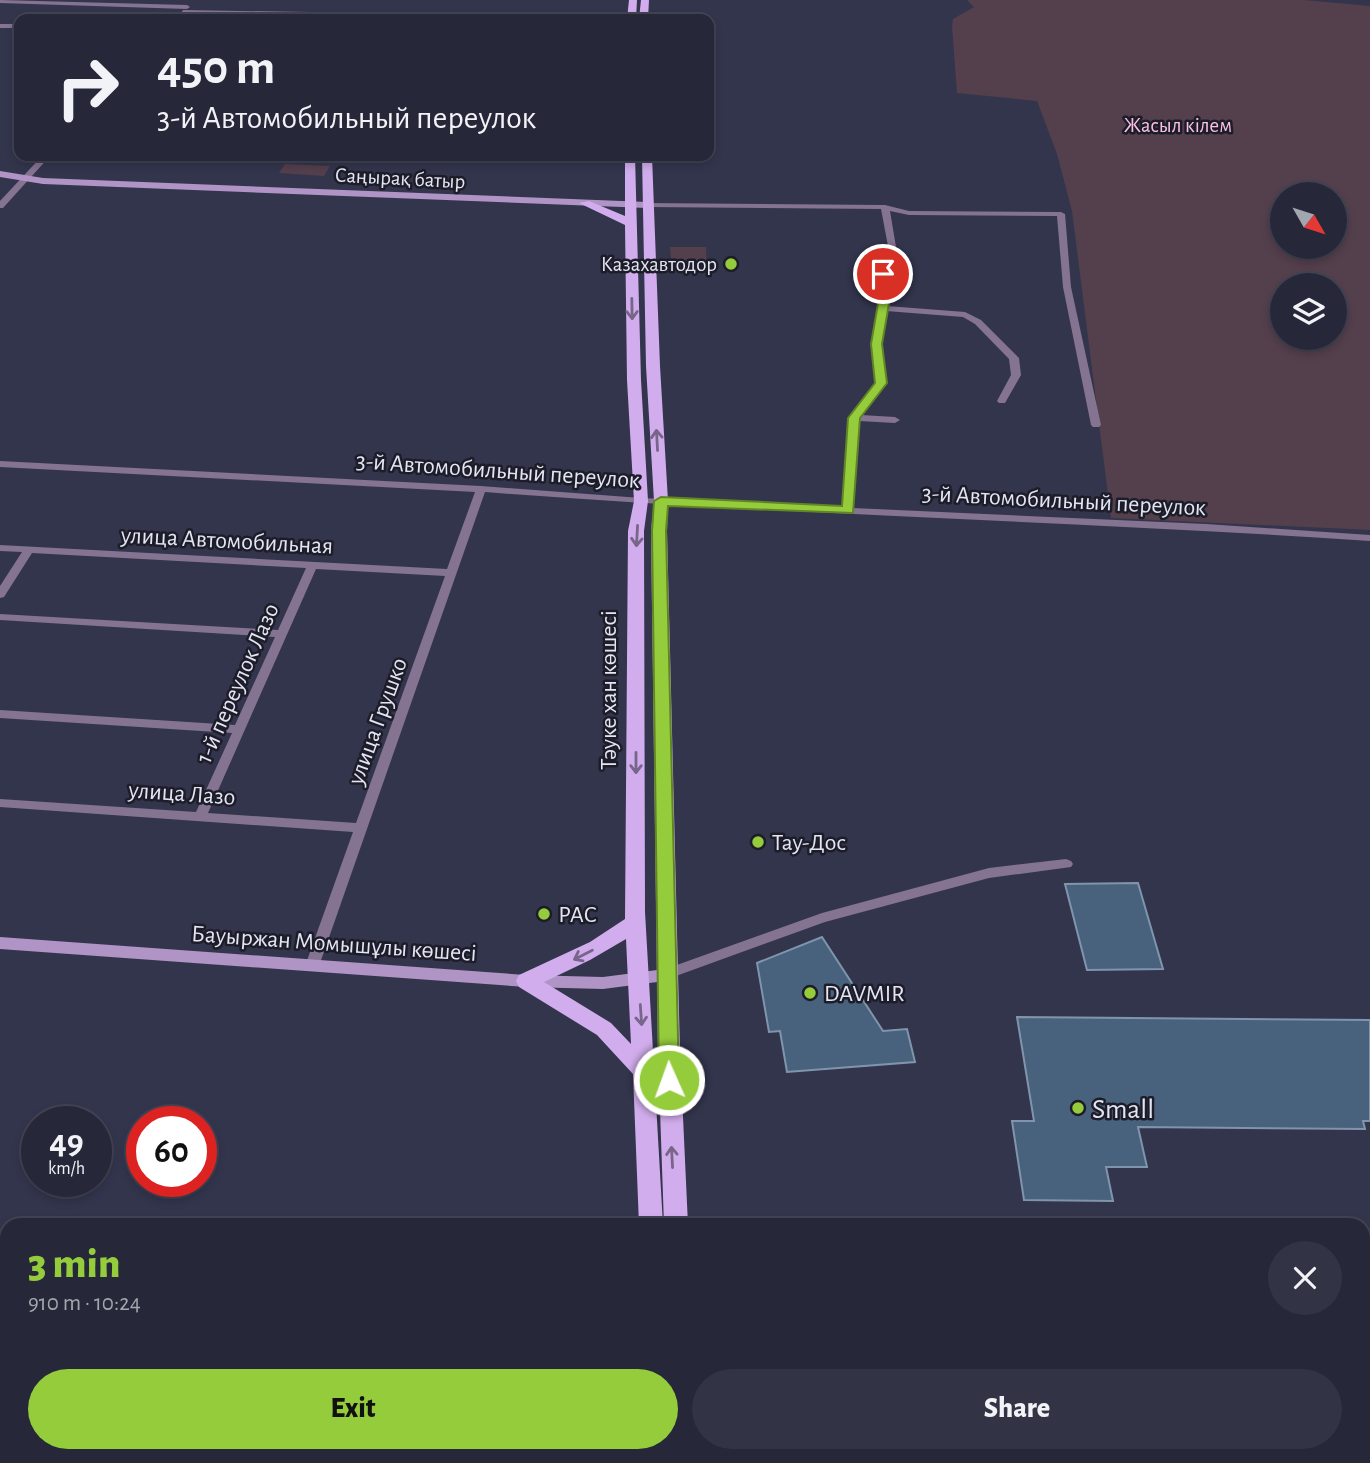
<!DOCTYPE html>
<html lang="en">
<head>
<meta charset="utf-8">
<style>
  body { margin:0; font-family:"Alegreya Sans",sans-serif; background:#323445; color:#f1f3f6; height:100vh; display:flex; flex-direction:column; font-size:26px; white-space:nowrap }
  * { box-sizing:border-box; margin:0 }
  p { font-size:23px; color:#a4a6af }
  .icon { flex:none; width:38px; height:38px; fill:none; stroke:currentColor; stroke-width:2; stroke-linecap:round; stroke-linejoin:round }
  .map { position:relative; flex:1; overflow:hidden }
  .drawer { position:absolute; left:0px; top:1218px; width:1370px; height:245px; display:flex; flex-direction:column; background:#26283a; border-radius:21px 21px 0 0; box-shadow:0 4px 10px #0003,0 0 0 2px #424454 }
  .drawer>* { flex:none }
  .guide { position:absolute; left:14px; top:14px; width:700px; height:147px; border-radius:14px; box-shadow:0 4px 10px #0003,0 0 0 2px #424454; background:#26283a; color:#f1f3f6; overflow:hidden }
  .needle { width:46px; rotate:129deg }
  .buttons { position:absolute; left:1270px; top:182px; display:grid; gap:14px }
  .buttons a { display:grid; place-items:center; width:77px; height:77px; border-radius:50%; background:#26283a; box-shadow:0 4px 10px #0003,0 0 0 2px #424454; font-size:35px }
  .speed { position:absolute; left:21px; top:1106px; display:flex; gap:14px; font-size:35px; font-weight:700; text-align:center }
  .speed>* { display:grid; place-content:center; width:91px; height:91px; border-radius:50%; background:#26283a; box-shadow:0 4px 10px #0003,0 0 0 2px #424454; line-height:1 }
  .speed small { font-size:18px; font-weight:400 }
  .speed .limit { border:10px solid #d22; background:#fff; color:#111 }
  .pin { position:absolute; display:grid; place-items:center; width:60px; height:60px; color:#fff; margin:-30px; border:4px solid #fff; border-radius:50%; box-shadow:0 2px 7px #0007 }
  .me { position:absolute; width:77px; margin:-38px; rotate:358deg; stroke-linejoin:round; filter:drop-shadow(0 0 5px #0008) }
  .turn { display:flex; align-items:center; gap:24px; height:147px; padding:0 28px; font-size:32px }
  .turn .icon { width:91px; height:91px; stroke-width:2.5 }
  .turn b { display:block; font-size:49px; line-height:60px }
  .round { display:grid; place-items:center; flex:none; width:74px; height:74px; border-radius:37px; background:#323445 }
  .head { display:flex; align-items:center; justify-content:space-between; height:119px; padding:0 28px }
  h1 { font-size:42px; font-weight:800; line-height:52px; color:#95cc3b }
  .cta { display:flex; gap:14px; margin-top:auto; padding:14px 28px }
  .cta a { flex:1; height:80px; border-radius:42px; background:#95cc3b; color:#111; font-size:28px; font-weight:800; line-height:80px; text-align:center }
  .cta a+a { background:#323445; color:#f1f3f6 }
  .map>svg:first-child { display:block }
  .green { fill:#543f4c; fill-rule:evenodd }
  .building { fill:#48627d; stroke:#8095ac; stroke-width:2 }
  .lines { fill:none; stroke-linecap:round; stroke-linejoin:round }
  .street { fill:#857392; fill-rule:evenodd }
  .secondary { fill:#b094c5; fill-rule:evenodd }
  .primary { fill:#d2aded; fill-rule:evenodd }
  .oneway { stroke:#77658a }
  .route { fill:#95cc3b; stroke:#618526; stroke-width:2 }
  .poi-dot { fill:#95cc3b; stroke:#1c1d28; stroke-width:2.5 }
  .labels { text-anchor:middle; stroke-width:5; stroke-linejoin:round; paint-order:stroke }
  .far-park-label { font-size:21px; fill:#fabfe4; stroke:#1c1d28 }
  .far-street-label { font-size:21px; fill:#e3e5f4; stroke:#1c1d28 }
  .far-poi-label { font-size:21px; fill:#e3e5f4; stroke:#1c1d28; text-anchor:end }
  .street-label { font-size:24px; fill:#e3e5f4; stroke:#1c1d28 }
  .poi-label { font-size:24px; fill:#e3e5f4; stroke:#1c1d28; text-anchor:start }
  .near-poi-label { font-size:28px; fill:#e3e5f4; stroke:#1c1d28; text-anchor:start }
</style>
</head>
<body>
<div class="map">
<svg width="1370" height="1463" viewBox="0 0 1370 1463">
  <rect width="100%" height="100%" fill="#33354d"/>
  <path class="green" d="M 967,0 L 1304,0 L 1370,6 L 1370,530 L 1111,518 L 1072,211 L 1057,154 L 1037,101 L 957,93 L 952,26 L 953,19 L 974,7 ZM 1283,194 L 1335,194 L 1335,247 L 1283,247 ZM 1283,285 L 1335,285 L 1335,338 L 1283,338 Z
    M 285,164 L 330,166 L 324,176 L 279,173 Z
    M 670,247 L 706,247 L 707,270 L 672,272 Z"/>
  <path class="building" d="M 1138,883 L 1163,969 L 1087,970 L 1065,884 Z
    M 822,937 L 883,1031 L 907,1029 L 915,1062 L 787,1072 L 780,1031 L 769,1032 L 757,963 Z
    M 1017,1017 L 1370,1020 L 1370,1121 L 1363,1121 L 1365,1129 L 1138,1127 L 1147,1167 L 1106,1167 L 1113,1201 L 1024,1200 L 1012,1121 L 1034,1121 Z"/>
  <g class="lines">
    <path class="street" d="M 0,0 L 187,5 L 190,7 L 187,9 L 0,3 Z
      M 183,10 L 311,12 L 314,14 L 311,16 L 181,13 Z
      M 0,24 L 19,24 L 19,28 L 0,28 Z
      M 42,156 L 50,156 L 3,208 L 0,208 L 0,201 Z
      M 644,203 L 885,205 L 909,211 L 1061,212 L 1065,214 L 1071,287 L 1101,425 L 1099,427 L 1093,427 L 1091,425 L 1063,287 L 1057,216 L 909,215 L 890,211 L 896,247 L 886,251 L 888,297 L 887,306 L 965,312 L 981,320 L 1019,358 L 1021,375 L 1005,403 L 999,403 L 997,401 L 1011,375 L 1009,359 L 975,324 L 963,317 L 886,311 L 881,344 L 886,383 L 861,415 L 895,417 L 900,420 L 895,423 L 859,421 L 853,508 L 1206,524 L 1370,535 L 1370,541 C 1075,521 780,515 485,492 L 319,966 L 317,970 L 312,971 L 307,970 L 305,966 L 353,832 L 0,807 L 0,799 L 196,812 L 232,733 L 0,718 L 0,710 L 235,725 L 275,637 L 0,620 L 0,614 L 278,630 L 306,568 L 32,553 L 4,597 L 0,598 L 0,586 L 22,552 L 0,551 L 0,545 L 447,569 L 475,492 L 0,467 L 0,461 L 481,486 L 641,498 L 843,507 L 849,418 L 876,383 L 871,344 L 880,297 L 878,250 L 888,246 L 881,209 L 647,207 L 644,207 ZM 316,569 L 445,576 L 356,823 L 208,813 Z
      M 1066,859 L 1071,861 L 1073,864 L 1071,867 L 989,878 L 825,922 L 665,980 L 660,979 L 658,975 L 660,971 L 822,913 L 989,868 Z"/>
    <path class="secondary" d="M 0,171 L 43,178 L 647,202 L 652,205 L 647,208 L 43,184 L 0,177 Z
      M 0,937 L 526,975 L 603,977 L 665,969 L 671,971 L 673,975 L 671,979 L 665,981 L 603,989 L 526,987 L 0,949 Z"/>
    <path class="primary" d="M 629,0 L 637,0 L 636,19 L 627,19 Z
      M 641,0 L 649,0 L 648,19 L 639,19 Z
      M 625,156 L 635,156 L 641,380 L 648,501 L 644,531 L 645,912 L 663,1225 L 639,1225 L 633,1074 L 597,1035 L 519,987 L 516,981 L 519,975 L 590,942 L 625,919 L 628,531 L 634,501 L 627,380 L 625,225 L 579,203 L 589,201 L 625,216 ZM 626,939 L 631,1044 L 611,1023 L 544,982 L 590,960 Z
      M 642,156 L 652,156 L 660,366 L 668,501 L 667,531 L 680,1052 L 688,1225 L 664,1225 L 658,1052 L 651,531 L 654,501 L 646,366 Z
      M 647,1456 L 673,1456 L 673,1463 L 647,1463 Z
      M 676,1456 L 702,1456 L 703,1463 L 677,1463 Z"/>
  </g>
  <defs><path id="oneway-shaft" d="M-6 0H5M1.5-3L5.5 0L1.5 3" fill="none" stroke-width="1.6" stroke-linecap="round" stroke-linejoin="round" transform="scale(1.75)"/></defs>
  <g class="oneway">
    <use href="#oneway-shaft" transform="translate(632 309) rotate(89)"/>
    <use href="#oneway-shaft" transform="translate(657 440) rotate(-93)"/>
    <use href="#oneway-shaft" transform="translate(637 536) rotate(93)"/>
    <use href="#oneway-shaft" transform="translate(636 763) rotate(90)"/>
    <use href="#oneway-shaft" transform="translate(583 955) rotate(153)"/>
    <use href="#oneway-shaft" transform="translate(641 1015) rotate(86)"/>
    <use href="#oneway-shaft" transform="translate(672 1157) rotate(-93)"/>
  </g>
  <path class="route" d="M 883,270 L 889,274 L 890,298 L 882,344 L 887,383 L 860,418 L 853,513 L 668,506 L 666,531 L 679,1080 L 676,1086 L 669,1088 L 662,1086 L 659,1080 L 652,531 L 654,501 L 661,497 L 842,506 L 848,418 L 875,383 L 871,344 L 879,298 L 878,274 Z"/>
  <g class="poi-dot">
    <circle cx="731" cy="264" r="7"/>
    <circle cx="758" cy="842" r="7"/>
    <circle cx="544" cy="914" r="7"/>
    <circle cx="810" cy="993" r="7"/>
    <circle cx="1078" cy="1108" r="7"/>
  </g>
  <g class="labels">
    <g class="far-park-label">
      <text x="1178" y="132">Жасыл кілем</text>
    </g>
    <g class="far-street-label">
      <text transform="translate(400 178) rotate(3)" y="7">Саңырақ батыр</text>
    </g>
    <g class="far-poi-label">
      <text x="717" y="271">Казахавтодор</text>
    </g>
    <g class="street-label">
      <text transform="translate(498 470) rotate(4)" y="8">3-й Автомобильный переулок</text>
      <text transform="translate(1064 500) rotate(3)" y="8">3-й Автомобильный переулок</text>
      <text transform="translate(227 540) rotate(3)" y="8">улица Автомобильная</text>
      <text transform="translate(237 683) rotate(-66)" y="8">1-й переулок Лазо</text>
      <text transform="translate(608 690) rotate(-90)" y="8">Тәуке хан көшесі</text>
      <text transform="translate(377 721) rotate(-70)" y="8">улица Грушко</text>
      <text transform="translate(182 793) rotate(4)" y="8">улица Лазо</text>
      <text transform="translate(334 943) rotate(4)" y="8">Бауыржан Момышұлы көшесі</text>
    </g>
    <g class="poi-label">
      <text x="772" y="850">Тау-Дос</text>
      <text x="558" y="922">РАС</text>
      <text x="824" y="1001">DAVMIR</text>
    </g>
    <g class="near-poi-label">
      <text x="1092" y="1118">Small</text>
    </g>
  </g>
</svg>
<div class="buttons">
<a><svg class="needle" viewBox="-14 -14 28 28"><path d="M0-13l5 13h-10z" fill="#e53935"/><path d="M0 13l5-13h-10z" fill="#a4a6af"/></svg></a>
<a><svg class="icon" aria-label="layers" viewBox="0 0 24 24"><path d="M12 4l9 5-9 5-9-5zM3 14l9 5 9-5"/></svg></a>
</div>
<div class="speed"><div>49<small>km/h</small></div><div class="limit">60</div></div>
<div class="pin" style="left:883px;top:274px;background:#d93025"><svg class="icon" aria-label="arrive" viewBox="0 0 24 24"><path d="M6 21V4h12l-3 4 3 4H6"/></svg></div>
<svg class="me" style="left:669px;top:1080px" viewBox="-20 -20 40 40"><circle r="17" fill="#95cc3b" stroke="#fff" stroke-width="3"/><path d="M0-11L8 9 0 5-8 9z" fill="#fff"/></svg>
<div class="guide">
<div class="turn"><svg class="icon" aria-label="right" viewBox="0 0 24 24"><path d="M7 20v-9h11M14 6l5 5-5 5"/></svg><div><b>450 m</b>3-й Автомобильный переулок</div></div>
</div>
<section class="drawer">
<div class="head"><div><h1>3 min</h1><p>910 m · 10:24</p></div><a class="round"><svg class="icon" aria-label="close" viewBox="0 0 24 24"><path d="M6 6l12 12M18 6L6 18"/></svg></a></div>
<div class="cta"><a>Exit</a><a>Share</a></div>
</section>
</div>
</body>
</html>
